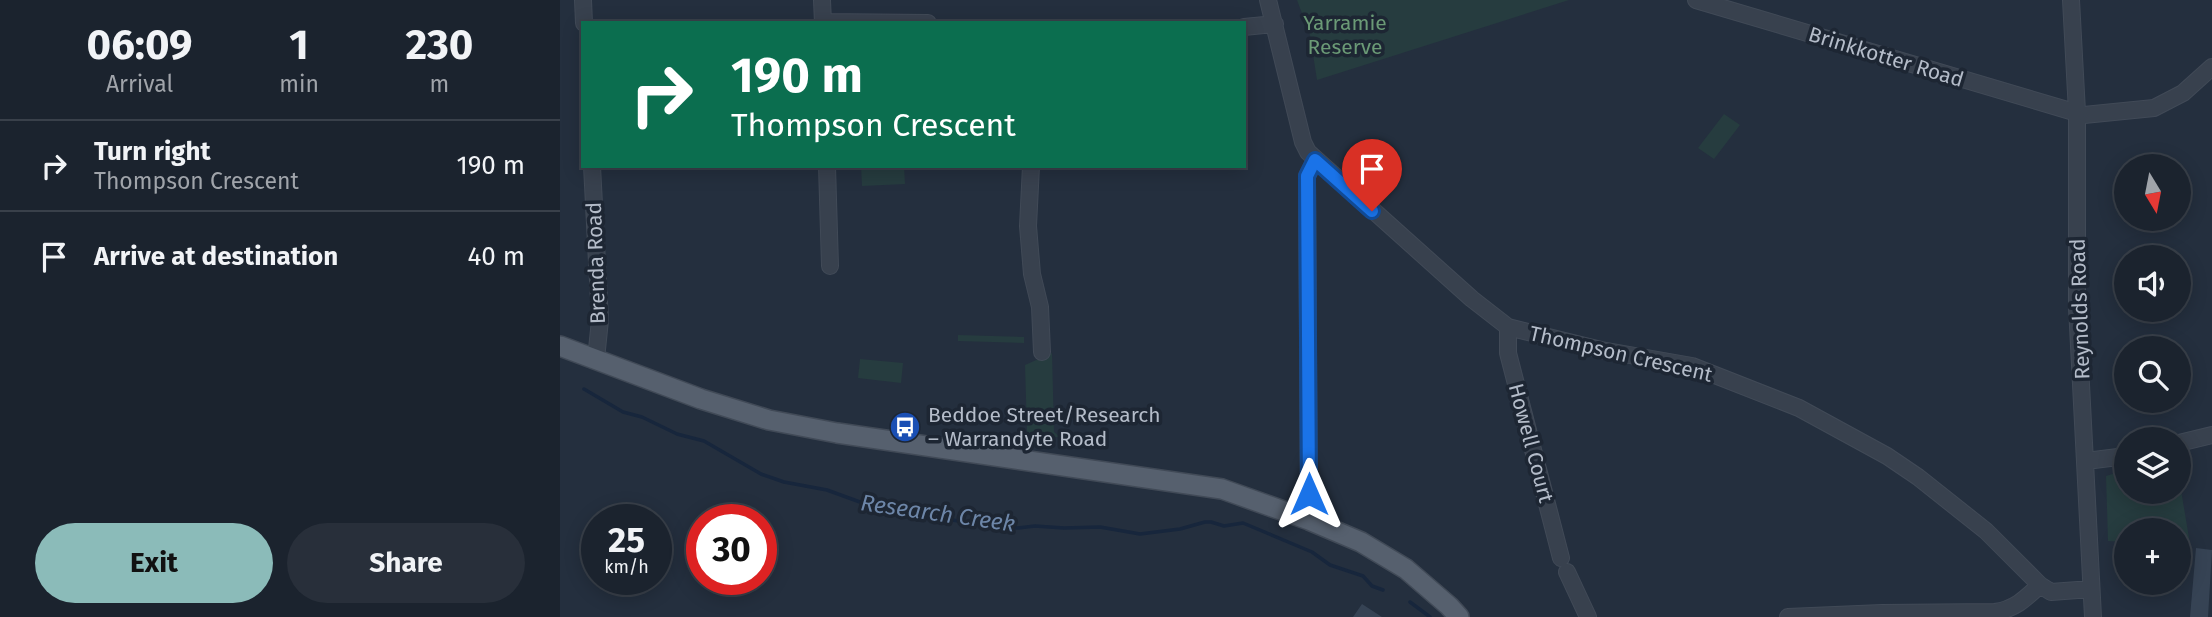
<!DOCTYPE html>
<html lang="en">
<head>
<meta charset="utf-8">
<style>
  body { margin:0; font-family:"Fira Sans",sans-serif; background:#282f3a; color:#f1f3f6; height:100vh; display:flex; flex-direction:column; font-size:26px; white-space:nowrap }
  * { box-sizing:border-box; margin:0 }
  p { font-size:23px; color:#a0a4aa }
  .icon { flex:none; width:38px; height:38px; fill:none; stroke:currentColor; stroke-width:2; stroke-linecap:round; stroke-linejoin:round }
  .map { position:relative; flex:1; overflow:hidden }
  .details { display:flex; flex-direction:column; background:#1b232e; width:560px }
  .details>* { flex:none }
  .top-card { position:absolute; left:21px; top:21px; width:665px; height:147px; border-radius:0px; box-shadow:0 4px 18px #0003,0 0 0 2px #39404a; background:#0b6e4f; color:#fff; overflow:hidden }
  .needle { width:46px; rotate:170deg }
  .tools { position:absolute; left:1554px; top:154px; display:grid; gap:14px }
  .tools a { display:grid; place-items:center; width:77px; height:77px; border-radius:50%; background:#1b232e; box-shadow:0 4px 18px #0003,0 0 0 2px #39404a; font-size:35px }
  .speed { position:absolute; left:21px; top:504px; display:flex; gap:14px; font-size:35px; font-weight:700; text-align:center }
  .speed>* { display:grid; place-content:center; width:91px; height:91px; border-radius:50%; background:#1b232e; box-shadow:0 4px 18px #0003,0 0 0 2px #39404a; line-height:1 }
  .speed small { font-size:18px; font-weight:400 }
  .speed .limit { border:10px solid #d22; background:#fff; color:#111 }
  .pin { position:absolute; display:grid; place-items:center; width:60px; height:60px; color:#fff; margin:-72px -30px; border-radius:50% 50% 50% 0; rotate:-45deg; box-shadow:0 0 7px #0007 }
  .pin .icon { rotate:45deg }
  .me { position:absolute; width:77px; margin:-38px; rotate:0deg; stroke-linejoin:round; filter:drop-shadow(0 0 5px #0008) }
  .turn { display:flex; align-items:center; gap:24px; height:147px; padding:0 35px; font-size:32px }
  .turn .icon { width:91px; height:91px; stroke-width:2.5 }
  .turn b { display:block; font-size:49px; line-height:60px }
  .eta { display:flex; justify-content:space-evenly; align-items:center; height:119px; text-align:center }
  .eta b { font-size:42px; font-weight:700; line-height:49px }
  .action { display:flex; gap:14px; margin-top:auto; padding:14px 35px }
  .action a { flex:1; height:80px; border-radius:42px; background:#8bbbb9; color:#111; font-size:28px; font-weight:700; line-height:80px; text-align:center }
  .action a+a { background:#282f3a; color:#f1f3f6 }
  ul { padding:0; list-style:none }
  li { display:flex; align-items:center; gap:21px; height:91px; padding:0 35px; border-top:2px solid #39404a }
  li div { flex:1 }
  li b { display:block; font-size:26px }
  li em { font-style:normal }
  main { display:flex; flex:1; min-height:0 }
  .map>svg:first-child { display:block }
  .green { fill:#263c3f }
  .lines { fill:none; stroke-linecap:round; stroke-linejoin:round }
  .stream { stroke:#17263c; stroke-width:3.5 }
  .building { fill:#364354 }
  .minor-casing { stroke:#414a57; stroke-width:18 }
  .major-casing { stroke:#414a57; stroke-width:22 }
  .minor { stroke:#38414e; stroke-width:16 }
  .major { stroke:#56606e; stroke-width:19 }
  .route-casing { stroke:#114b97; stroke-width:18 }
  .route { stroke:#1a73e8; stroke-width:12 }
  .labels { text-anchor:middle; stroke-width:7; stroke-linejoin:round; paint-order:stroke }
  .park-label { font-size:21px; fill:#6b9a76; stroke:#1d2633 }
  .street-label { font-size:21px; fill:#b4bcc9; stroke:#1d2633 }
  .poi-label { font-size:21px; fill:#b4bcc9; stroke:#1d2633; text-anchor:start }
  .water-label { font-size:23px; font-style:italic; fill:#6d86a8; stroke:#1d2633 }
</style>
</head>
<body>
<main>
<section class="details">
<div class="eta">
<div><b>06:09</b><p>Arrival</p></div>
<div><b>1</b><p>min</p></div>
<div><b>230</b><p>m</p></div>
</div>
<ul>
<li><svg class="icon" aria-label="right" viewBox="0 0 24 24"><path d="M7 20v-9h11M14 6l5 5-5 5"/></svg><div><b>Turn right</b><p>Thompson Crescent</p></div><em>190 m</em></li>
<li><svg class="icon" aria-label="arrive" viewBox="0 0 24 24"><path d="M6 21V4h12l-3 4 3 4H6"/></svg><div><b>Arrive at destination</b></div><em>40 m</em></li>
</ul>
<div class="action"><a>Exit</a><a>Share</a></div>
</section>
<div class="map">
<svg width="1652" height="617" viewBox="0 0 1652 617">
  <rect width="100%" height="100%" fill="#242f3e"/>
  <path class="green" d="M 737,0 L 1009,0 L 757,80 L 750,35 Z
    M 1164,114 L 1180,125 L 1154,159 L 1138,148 Z
    M 301,166 L 344,166 L 345,184 L 302,186 Z
    M 398,335 L 464,337 L 464,343 L 398,341 Z
    M 492,353 L 494,432 L 500,437 L 462,438 L 467,432 L 465,365 Z
    M 300,359 L 343,363 L 341,383 L 298,378 Z
    M 1566,470 L 1566,492 L 1619,492 L 1619,478 L 1630,544 L 1619,544 L 1619,530 L 1566,530 L 1566,542 L 1548,541 L 1546,476 Z
    M 96,527 L 112,555 L 96,564 Z"/>
  <g class="lines">
    <path class="stream" d="M 24,389 L 63,412 L 82,417 L 117,434 L 144,441 L 201,474 L 224,482 L 267,490 L 319,509 L 432,526 L 458,528 L 475,526 L 504,528 L 540,527 L 580,534 L 620,529 L 645,522 L 651,522 L 664,526 L 683,523 L 752,552 L 770,565 L 803,576 L 812,586 L 823,590
      M 850,602 L 870,617"/>
  </g>
  <path class="building" d="M 1636,548 L 1652,550 L 1648,617 L 1630,617 Z
    M 802,604 L 822,617 L 793,617 Z"/>
  <g class="lines">
    <g class="minor-casing">
      <path id="minor" d="M 23,0 L 24,23
        M 262,0 L 263,23
        M 708,0 L 743,142 L 748,152 L 912,299 L 948,327 L 1041,350 L 1132,366 L 1239,408 L 1327,456 L 1358,477 L 1426,531 L 1480,585 L 1491,592 L 1531,589
        M 1136,0 L 1524,115 L 1594,108 L 1623,93 L 1652,67
        M 1511,0 L 1517,112 L 1517,307 L 1533,617
        M 263,22 L 368,23
        M 684,27 L 715,24
        M 32,166 L 40,320 L 36,359
        M 267,166 L 270,266
        M 471,166 L 468,226 L 472,274 L 480,307 L 482,352
        M 948,327 L 948,353 L 1001,558
        M 1619,443 L 1652,435
        M 1526,461 L 1566,456
        M 749,520 L 747,176 L 755,160
        M 1007,572 L 1028,617
        M 1228,617 L 1322,613 L 1435,612 C 1455,609 1465,599 1480,585"/>
    </g>
    <g class="major-casing">
      <path id="major" d="M 0,346 L 141,399 L 209,420 L 277,433 L 662,489 L 749,520 L 801,542 L 846,569 L 889,606 L 899,617"/>
    </g>
    <use href="#minor" class="minor"/>
    <use href="#major" class="major"/>
  </g>
  <g class="lines">
    <g class="route-casing">
      <path id="route" d="M 749,494 L 747,176 L 755,160 L 812,211"/>
    </g>
    <use href="#route" class="route"/>
  </g>
  <defs>
    <g id="bus-disc" transform="scale(1.575)"><circle r="9.5" fill="#1a4fb4" stroke="#1d2633"/><path d="M-5-6H5V4H4V6H2V4H-2V6H-4V4H-5ZM-3.5-4V0h7V-4ZM-3.5 1.2v1.5H-2V1.2ZM2 1.2v1.5H3.5V1.2Z" fill="#fff"/></g>
  </defs>
  <g fill-rule="evenodd">
    <use href="#bus-disc" x="345" y="427"/>
  </g>
  <g class="labels">
    <g class="park-label">
      <text x="785" y="30">Yarramie<tspan x="785" dy="24">Reserve</tspan></text>
    </g>
    <g class="street-label">
      <text transform="translate(1326 57) rotate(17)" y="7">Brinkkotter Road</text>
      <text transform="translate(36 263) rotate(-92)" y="7">Brenda Road</text>
      <text transform="translate(1520 309) rotate(-92)" y="7">Reynolds Road</text>
      <text transform="translate(1061 354) rotate(13)" y="7">Thompson Crescent</text>
      <text transform="translate(971 443) rotate(75)" y="7">Howell Court</text>
    </g>
    <g class="poi-label">
      <text x="368" y="422">Beddoe Street/Research<tspan x="368" dy="24">– Warrandyte Road</tspan></text>
    </g>
    <g class="water-label">
      <text transform="translate(378 513) rotate(8)" y="8">Research Creek</text>
    </g>
  </g>
</svg>
<div class="tools">
<a><svg class="needle" viewBox="-14 -14 28 28"><path d="M0-13l5 13h-10z" fill="#e53935"/><path d="M0 13l5-13h-10z" fill="#a0a4aa"/></svg></a>
<a><svg class="icon" aria-label="sound" viewBox="0 0 24 24"><path d="M4 9h4l5-4v14l-5-4H4zM17 9q2 3 0 6"/></svg></a>
<a><svg class="icon" aria-label="search" viewBox="0 0 24 24"><circle cx="10" cy="10" r="6"/><path d="M15 15l6 6"/></svg></a>
<a><svg class="icon" aria-label="layers" viewBox="0 0 24 24"><path d="M12 4l9 5-9 5-9-5zM3 14l9 5 9-5"/></svg></a>
<a>+</a>
</div>
<div class="speed"><div>25<small>km/h</small></div><div class="limit">30</div></div>
<div class="pin" style="left:812px;top:211px;background:#d93025"><svg class="icon" aria-label="arrive" viewBox="0 0 24 24"><path d="M6 21V4h12l-3 4 3 4H6"/></svg></div>
<svg class="me" style="left:749px;top:494px" viewBox="-20 -20 40 40"><path d="M0-17L14 15 0 8-14 15z" fill="#1a73e8" stroke="#fff" stroke-width="4"/></svg>
<div class="top-card">
<div class="turn"><svg class="icon" aria-label="right" viewBox="0 0 24 24"><path d="M7 20v-9h11M14 6l5 5-5 5"/></svg><div><b>190 m</b>Thompson Crescent</div></div>
</div>
</div>
</main>
</body>
</html>
